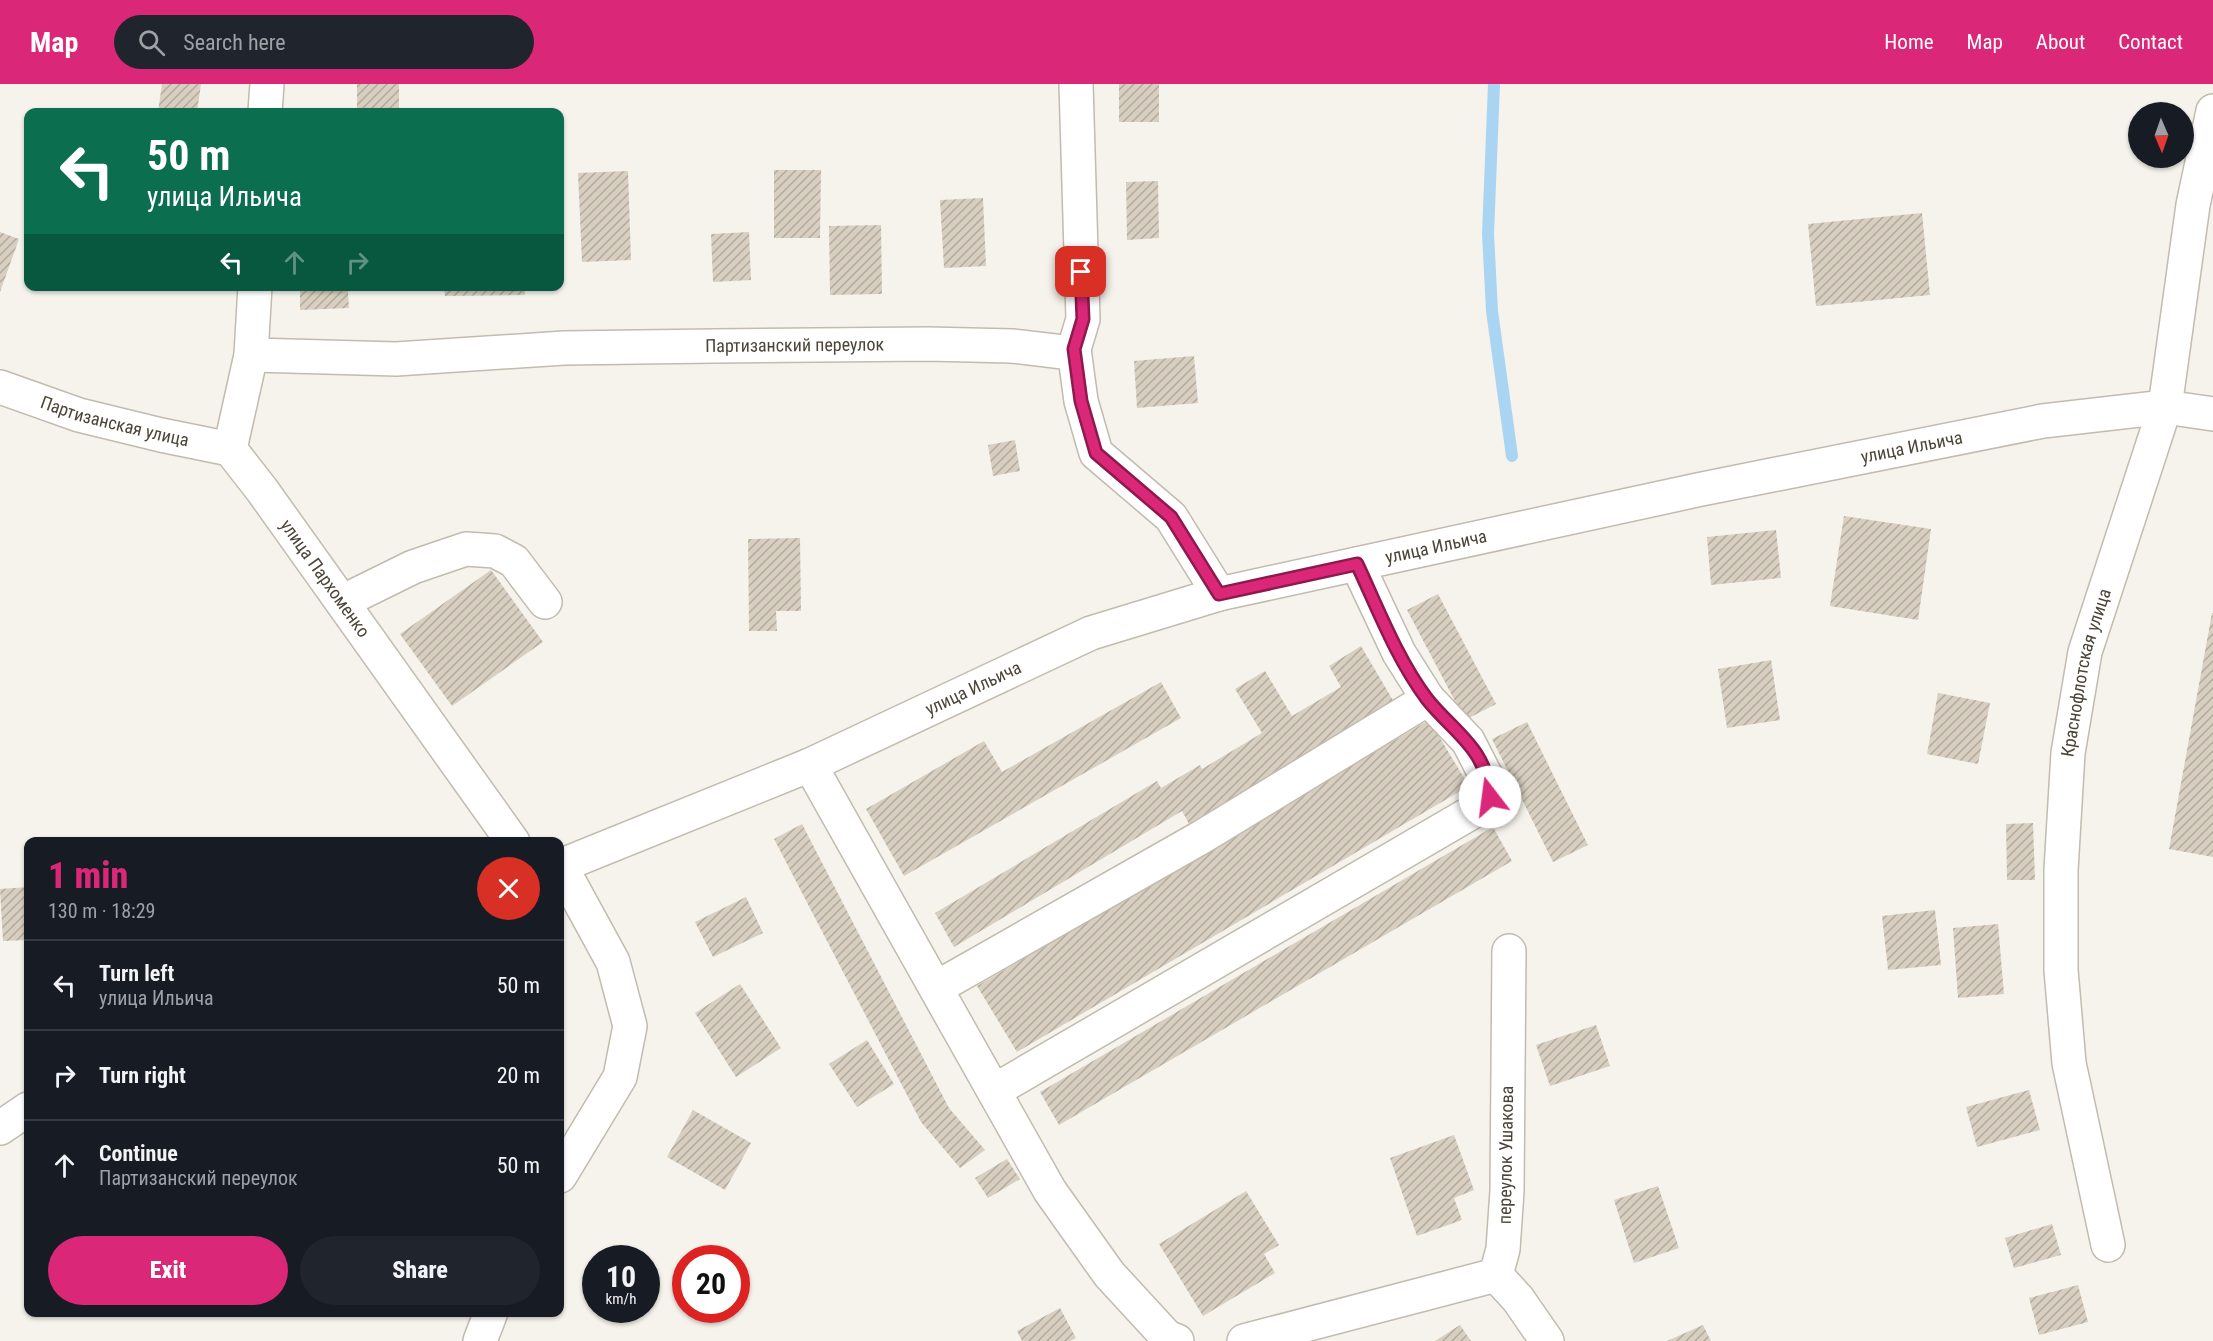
<!DOCTYPE html>
<html lang="en">
<head>
<meta charset="utf-8">
<style>
  body { margin:0; font-family:"Roboto Condensed",sans-serif; background:#20242c; color:#f1f3f6; height:100vh; display:flex; flex-direction:column; font-size:22px; white-space:nowrap }
  * { box-sizing:border-box; margin:0 }
  p { font-size:20px; color:#9ea1a6 }
  .icon { flex:none; width:33px; height:33px; fill:none; stroke:currentColor; stroke-width:2; stroke-linecap:round; stroke-linejoin:round }
  .map { position:relative; flex:1; overflow:hidden }
  .details { position:absolute; left:24px; top:753px; width:540px; height:480px; display:flex; flex-direction:column; background:#171b24; border-radius:12px; box-shadow:0 2px 4px #0004 }
  .details>* { flex:none }
  .top-card { position:absolute; left:24px; top:24px; width:540px; height:183px; border-radius:12px; box-shadow:0 2px 4px #0004; background:#0b6e4f; color:#fff; overflow:hidden }
  .needle { width:39px; rotate:178deg }
  .fabs { position:absolute; left:2128px; top:18px; display:grid; gap:12px }
  .fabs a { display:grid; place-items:center; width:66px; height:66px; border-radius:50%; background:#171b24; box-shadow:0 2px 4px #0004; font-size:30px }
  .speed { position:absolute; left:582px; top:1161px; display:flex; gap:12px; font-size:30px; font-weight:700; text-align:center }
  .speed>* { display:grid; place-content:center; width:78px; height:78px; border-radius:50%; background:#171b24; box-shadow:0 2px 4px #0004; line-height:1 }
  .speed small { font-size:15px; font-weight:400 }
  .speed .limit { border:9px solid #d22; background:#fff; color:#111 }
  .pin { position:absolute; display:grid; place-items:center; width:51px; height:51px; color:#fff; margin:-26px; border-radius:12px; box-shadow:0 3px 9px #0006 }
  .me { position:absolute; width:66px; margin:-33px; rotate:345deg; stroke-linejoin:round; filter:drop-shadow(0 0 4px #0008) }
  .turn { display:flex; align-items:center; gap:21px; height:126px; padding:0 24px; font-size:27px }
  .turn .icon { width:78px; height:78px; stroke-width:2.5 }
  .turn b { display:block; font-size:42px; line-height:51px }
  .lanes { display:flex; align-items:center; height:57px; padding:0 24px; background:#0003; justify-content:center; gap:30px; direction:ltr }
  .lanes .off { opacity:.35 }
  .round { display:grid; place-items:center; flex:none; width:63px; height:63px; border-radius:32px; background:#20242c }
  .headline { display:flex; align-items:center; justify-content:space-between; height:102px; padding:0 24px }
  h1 { font-size:36px; font-weight:800; line-height:45px; color:#db2777 }
  .cta { display:flex; gap:12px; margin-top:auto; padding:12px 24px }
  .cta a { flex:1; height:69px; border-radius:36px; background:#db2777; color:#fff; font-size:24px; font-weight:800; line-height:69px; text-align:center }
  .cta a+a { background:#20242c; color:#f1f3f6 }
  ul { padding:0; list-style:none }
  li { display:flex; align-items:center; gap:18px; height:90px; padding:0 24px; border-top:2px solid #363941 }
  li div { flex:1 }
  li b { display:block; font-size:22px }
  li em { font-style:normal }
  header { display:flex; align-items:center; gap:36px; box-sizing:border-box; height:84px; padding:0 30px; background:#db2777; color:#fff }
  header strong { font-size:28px }
  nav { display:flex; gap:33px; margin-inline-start:auto; font-size:21px }
  .search { width:420px; height:54px; background:#20242c; display:flex; align-items:center; gap:15px; box-sizing:border-box; padding:0 21px; border-radius:33px; color:#9ea1a6; font-size:22px }
  .map>svg:first-child { display:block }
  .lines { fill:none; stroke-linecap:round; stroke-linejoin:round }
  .stream { stroke:#a9d4f2; stroke-width:12 }
  .building { fill:url(#building-hatch) }
  .minor-casing { stroke:#c2bbae; stroke-width:36 }
  .minor { stroke:#fff; stroke-width:33 }
  .route-casing { stroke:#8e194d; stroke-width:15 }
  .route { stroke:#db2777; stroke-width:10 }
  .labels { text-anchor:middle; stroke-width:4.5; stroke-linejoin:round; paint-order:stroke }
  .street-label { font-size:18px; fill:#4b4439; stroke:#fff }
</style>
</head>
<body>
<header>
<strong>Map</strong>
<div class="search"><svg class="icon" aria-label="search" viewBox="0 0 24 24"><circle cx="10" cy="10" r="6"/><path d="M15 15l6 6"/></svg>Search here</div>
<nav><a>Home</a><a>Map</a><a>About</a><a>Contact</a></nav>
</header>
<div class="map">
<svg width="2213" height="1257" viewBox="0 0 2213 1257">
  <defs>
    <pattern id="building-hatch" width="6" height="6" patternUnits="userSpaceOnUse" patternTransform="scale(1.5)"><rect width="6" height="6" fill="#d8cfc1"/><path d="M-1 1l2-2M0 6l6-6M5 7l2-2" fill="none" stroke="#b1aa9e"/></pattern>
  </defs>
  <rect width="100%" height="100%" fill="#f6f3ec"/>
  <g class="lines">
    <path class="stream" d="M 1494,0 L 1488,150 L 1492,227 L 1512,372"/>
  </g>
  <path class="building" d="M 162,0 L 201,0 L 197,28 L 158,28 Z
    M 357,0 L 399,0 L 399,28 L 357,28 Z
    M 1119,0 L 1159,0 L 1159,38 L 1119,38 Z
    M 774,86 L 821,86 L 820,154 L 774,154 Z
    M 628,87 L 631,176 L 582,178 L 578,89 Z
    M 1158,97 L 1159,154 L 1127,156 L 1126,98 Z
    M 983,114 L 986,182 L 944,184 L 940,116 Z
    M 1922,129 L 1930,211 L 1816,222 L 1808,140 Z
    M 881,141 L 882,210 L 830,211 L 829,142 Z
    M 0,148 L 19,155 L 0,208 Z
    M 749,148 L 751,196 L 713,198 L 711,150 Z
    M 300,202 L 357,202 L 357,207 L 348,207 L 349,224 L 300,226 Z
    M 444,202 L 525,202 L 525,211 L 445,212 Z
    M 1194,272 L 1198,319 L 1137,324 L 1134,277 Z
    M 1015,356 L 1020,387 L 993,392 L 988,361 Z
    M 1844,432 L 1931,445 L 1918,536 L 1830,522 Z
    M 1776,446 L 1781,494 L 1711,501 L 1707,453 Z
    M 800,454 L 801,527 L 776,527 L 777,547 L 749,547 L 748,455 Z
    M 491,486 L 543,558 L 452,622 L 400,550 Z
    M 1438,510 L 1496,620 L 1465,636 L 1407,526 Z
    M 2212,529 L 2213,529 L 2213,773 L 2169,765 Z
    M 1361,562 L 1394,618 L 1189,740 L 1182,727 L 954,863 L 935,829 L 1157,697 L 1161,704 L 1200,681 L 1202,685 L 1262,649 L 1235,605 L 1265,587 L 1292,632 L 1341,603 L 1329,582 Z
    M 1771,576 L 1780,636 L 1727,644 L 1718,585 Z
    M 1161,598 L 1181,634 L 904,792 L 866,725 L 984,657 L 1002,688 Z
    M 1938,609 L 1990,619 L 1978,680 L 1927,670 Z
    M 1429,636 L 1469,702 L 1017,968 L 977,902 Z
    M 1527,638 L 1588,761 L 1553,778 L 1492,655 Z
    M 2033,739 L 2035,796 L 2007,796 L 2006,740 Z
    M 802,740 L 949,1024 L 985,1066 L 960,1084 L 921,1038 L 774,755 Z
    M 1493,743 L 1512,777 L 1059,1041 L 1040,1008 Z
    M 28,803 L 28,856 L 3,857 L 0,805 Z
    M 746,813 L 763,849 L 713,873 L 695,838 Z
    M 1935,826 L 1941,881 L 1888,886 L 1882,832 Z
    M 1998,840 L 2004,910 L 1958,914 L 1953,844 Z
    M 740,900 L 781,964 L 736,993 L 695,929 Z
    M 1596,941 L 1610,982 L 1550,1002 L 1536,961 Z
    M 867,956 L 894,1000 L 857,1023 L 829,980 Z
    M 2029,1006 L 2040,1046 L 1977,1063 L 1966,1023 Z
    M 693,1026 L 751,1059 L 725,1106 L 667,1073 Z
    M 1454,1051 L 1474,1106 L 1454,1114 L 1462,1136 L 1417,1152 L 1390,1074 Z
    M 1007,1075 L 1020,1095 L 988,1114 L 975,1094 Z
    M 1658,1102 L 1679,1164 L 1634,1179 L 1614,1116 Z
    M 1246,1107 L 1279,1161 L 1264,1170 L 1275,1189 L 1203,1232 L 1159,1160 Z
    M 2052,1140 L 2061,1171 L 2014,1184 L 2005,1154 Z
    M 2078,1201 L 2088,1238 L 2039,1251 L 2029,1214 Z
    M 1060,1224 L 1076,1254 L 1070,1257 L 1022,1257 L 1017,1247 Z
    M 1460,1241 L 1471,1257 L 1435,1257 Z
    M 1703,1241 L 1711,1257 L 1667,1257 Z"/>
  <g class="lines">
    <g class="minor-casing">
      <g id="minor">
        <path d="M 265,28 L 267,0"/>
        <path id="s1" d="M 255,202 L 251,271 L 230,365 L 262,406 L 513,758"/>
        <path d="M 1074,265 L 1081,317 L 1096,369 L 1171,433 L 1219,510"/>
        <path id="s2" d="M 251,271 L 396,275 L 564,264 L 714,262 L 928,260 L 1012,262 L 1063,268 L 1074,265 L 1083,235 L 1076,0"/>
        <path id="s3" d="M 0,303 L 79,331 L 161,351 L 230,365"/>
        <path d="M 342,518 L 413,483 L 466,465 L 495,467 L 514,477 L 545,518"/>
        <path d="M 810,681 L 1050,1107 L 1109,1190 L 1167,1253 L 1177,1257"/>
        <path id="s4" d="M 560,782 L 810,681 L 1091,549 L 1219,510 L 1697,406 L 2043,337 L 2165,323 L 2213,330"/>
        <path d="M 1509,867 L 1507,1107 L 1503,1165 L 1496,1191 L 1518,1215 L 1547,1257"/>
        <path d="M 936,904 L 1200,754 L 1428,615"/>
        <path d="M 994,1007 L 1474,727 L 1490,713 L 1489,698 L 1468,657 L 1428,615 L 1399,569 L 1357,480"/>
        <path d="M 0,1044 L 28,1025"/>
        <path d="M 560,1092 L 620,993 L 630,942 L 613,878 L 560,781"/>
        <path id="s5" d="M 2108,1161 L 2069,979 L 2061,886 L 2061,786 L 2068,669 L 2085,568 L 2165,323 L 2193,121 L 2213,27"/>
        <path d="M 480,1257 L 491,1228"/>
        <path d="M 1244,1257 L 1496,1191"/>
      </g>
    </g>
    <use href="#minor" class="minor"/>
  </g>
  <g class="lines">
    <g class="route-casing">
      <path id="route" d="M 1081,188 L 1083,235 L 1074,265 L 1081,317 L 1096,369 L 1171,433 L 1219,510 L 1357,480 C 1378,525 1397,575 1427,615 C 1453,648 1487,664 1490,713"/>
    </g>
    <use href="#route" class="route"/>
  </g>
  <g class="labels">
    <g class="street-label">
      <text dy="6" stroke="none"><textPath href="#s2" startOffset="544">Партизанский переулок</textPath></text>
      <text dy="6" stroke="none"><textPath href="#s3" startOffset="120">Партизанская улица</textPath></text>
      <text dy="6" stroke="none"><textPath href="#s4" startOffset="1422">улица Ильича</textPath></text>
      <text dy="6" stroke="none"><textPath href="#s4" startOffset="936">улица Ильича</textPath></text>
      <text dy="6" stroke="none"><textPath href="#s1" startOffset="326">улица Пархоменко</textPath></text>
      <text dy="6" stroke="none"><textPath href="#s5" startOffset="579">Краснофлотская улица</textPath></text>
      <text dy="6" stroke="none"><textPath href="#s4" startOffset="450">улица Ильича</textPath></text>
      <text transform="translate(1506 1071) rotate(-89)" y="6">переулок Ушакова</text>
    </g>
  </g>
</svg>
<div class="fabs">
<a><svg class="needle" viewBox="-14 -14 28 28"><path d="M0-13l5 13h-10z" fill="#e53935"/><path d="M0 13l5-13h-10z" fill="#9ea1a6"/></svg></a>
</div>
<div class="speed"><div>10<small>km/h</small></div><div class="limit">20</div></div>
<div class="pin" style="left:1081px;top:188px;background:#d93025"><svg class="icon" aria-label="arrive" viewBox="0 0 24 24"><path d="M6 21V4h12l-3 4 3 4H6"/></svg></div>
<svg class="me" style="left:1490px;top:713px" viewBox="-20 -20 40 40"><circle r="19" fill="#fff"/><path d="M0-13L10 11 0 6-10 11z" fill="#db2777"/></svg>
<div class="top-card">
<div class="turn"><svg class="icon" aria-label="left" viewBox="0 0 24 24"><path d="M17 20v-9H6M10 6l-5 5 5 5"/></svg><div><b>50 m</b>улица Ильича</div></div>
<div class="lanes"><svg class="icon" aria-label="left" viewBox="0 0 24 24"><path d="M17 20v-9H6M10 6l-5 5 5 5"/></svg><svg class="icon off" aria-label="ahead" viewBox="0 0 24 24"><path d="M12 20V5M6 11l6-6 6 6"/></svg><svg class="icon off" aria-label="right" viewBox="0 0 24 24"><path d="M7 20v-9h11M14 6l5 5-5 5"/></svg></div>
</div>
<section class="details">
<div class="headline"><div><h1>1 min</h1><p>130 m · 18:29</p></div><a class="round" style="background:#d93025;color:#fff"><svg class="icon" aria-label="close" viewBox="0 0 24 24"><path d="M6 6l12 12M18 6L6 18"/></svg></a></div>
<ul>
<li><svg class="icon" aria-label="left" viewBox="0 0 24 24"><path d="M17 20v-9H6M10 6l-5 5 5 5"/></svg><div><b>Turn left</b><p>улица Ильича</p></div><em>50 m</em></li>
<li><svg class="icon" aria-label="right" viewBox="0 0 24 24"><path d="M7 20v-9h11M14 6l5 5-5 5"/></svg><div><b>Turn right</b></div><em>20 m</em></li>
<li><svg class="icon" aria-label="ahead" viewBox="0 0 24 24"><path d="M12 20V5M6 11l6-6 6 6"/></svg><div><b>Continue</b><p>Партизанский переулок</p></div><em>50 m</em></li>
</ul>
<div class="cta"><a>Exit</a><a>Share</a></div>
</section>
</div>
</body>
</html>
